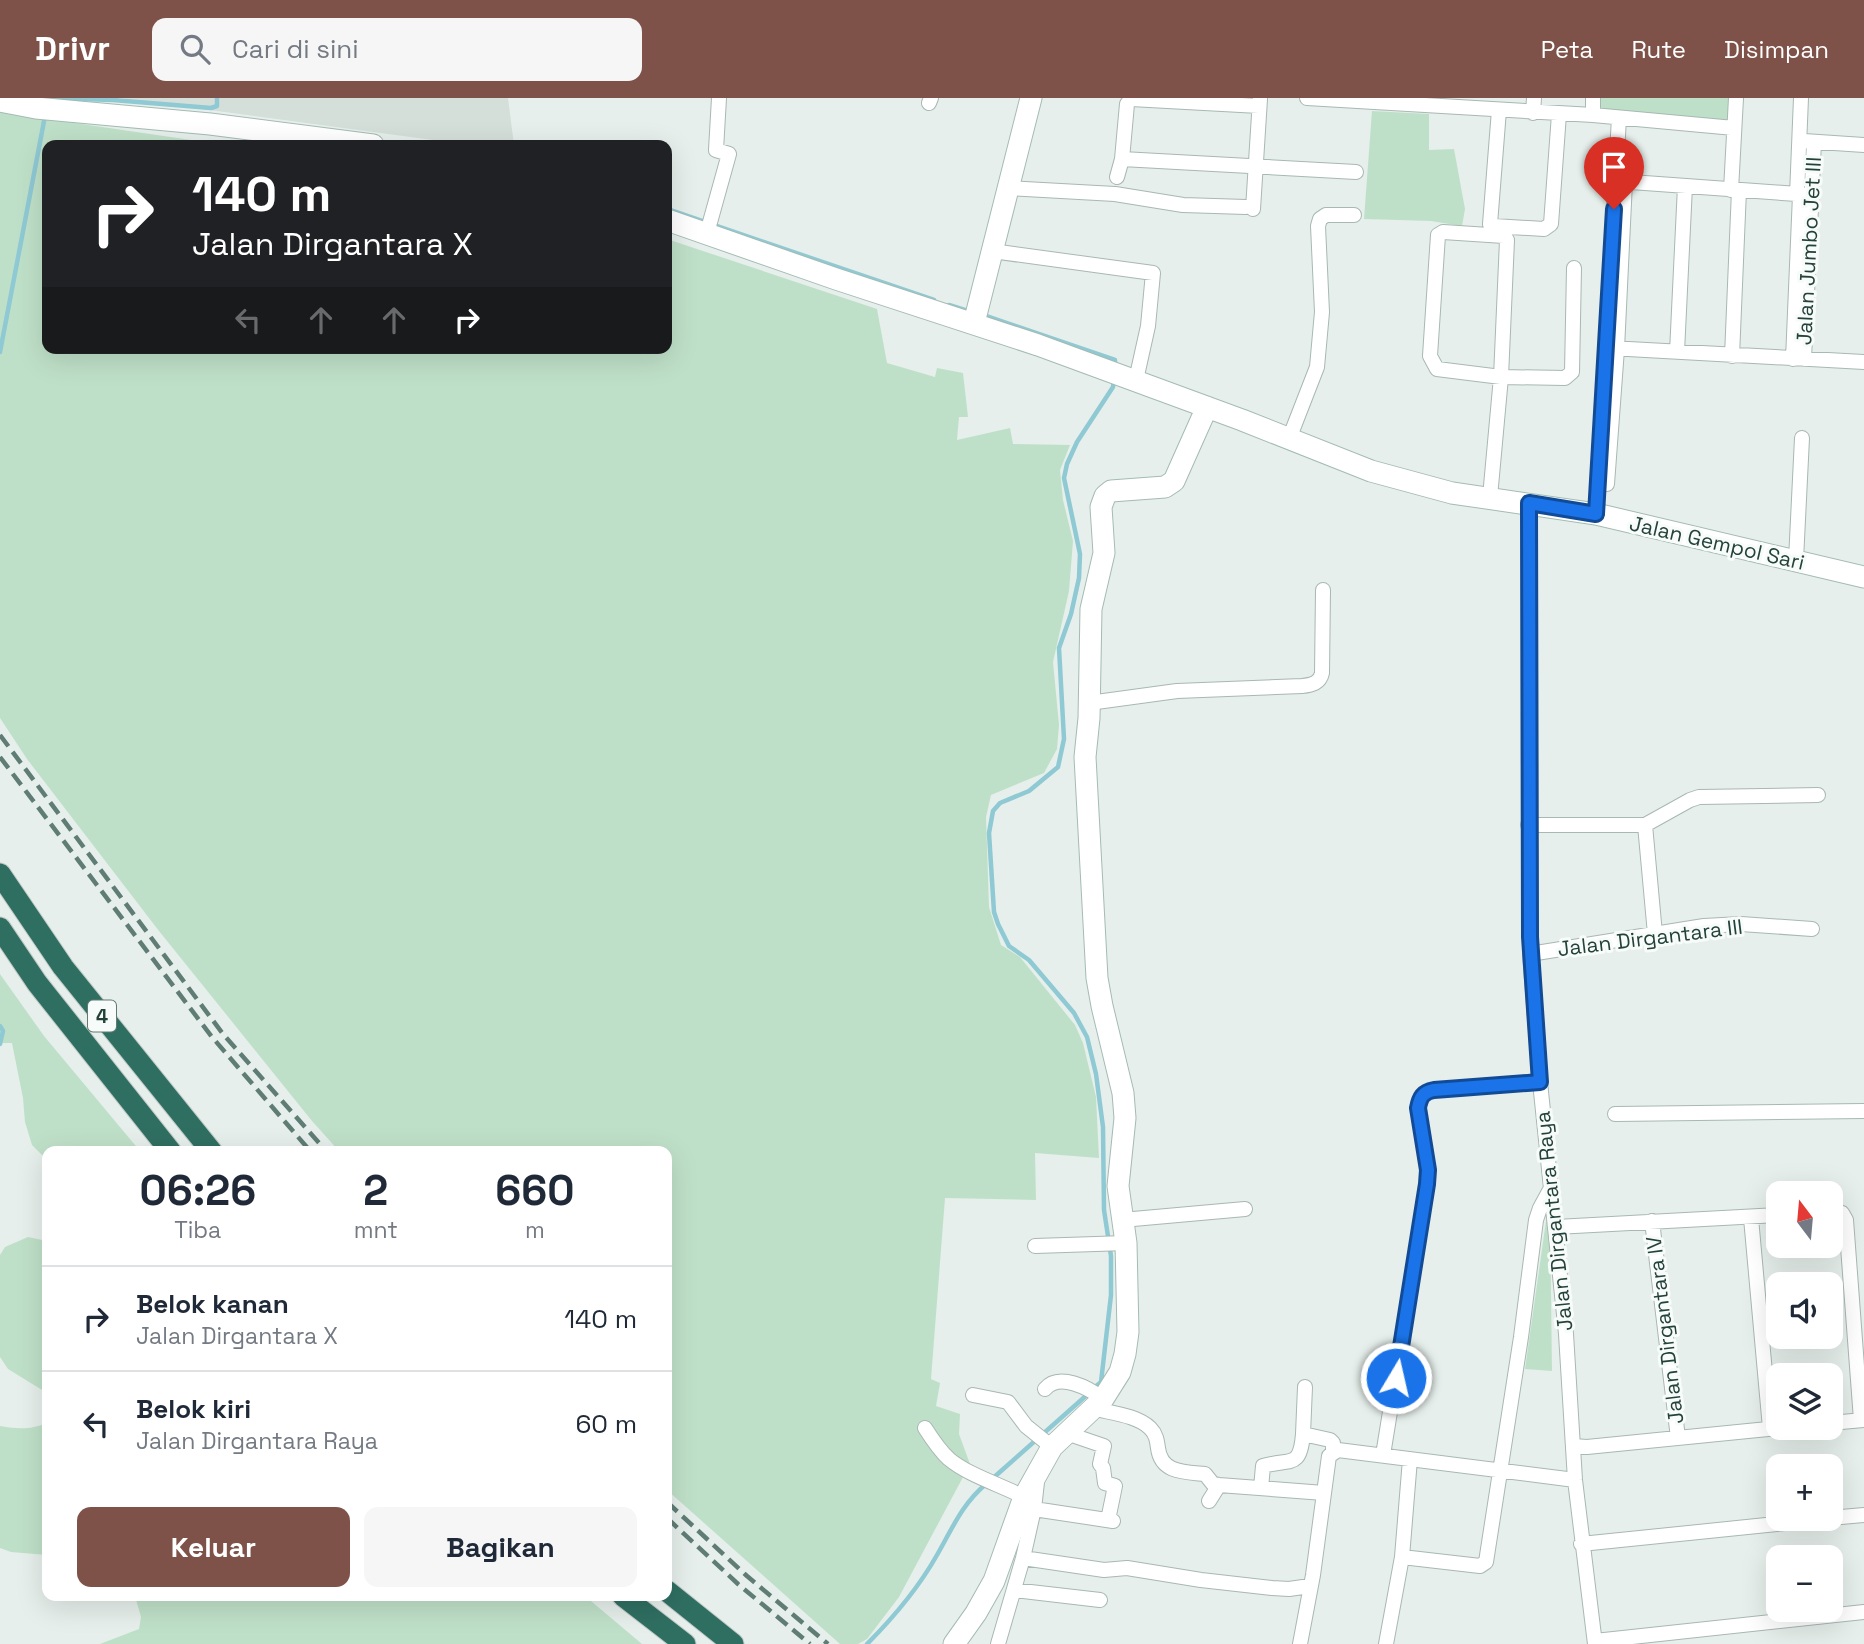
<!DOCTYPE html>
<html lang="id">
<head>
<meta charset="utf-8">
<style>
  body { margin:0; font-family:"Space Grotesk",sans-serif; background:#f6f6f7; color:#1f2937; height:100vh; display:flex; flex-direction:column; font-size:26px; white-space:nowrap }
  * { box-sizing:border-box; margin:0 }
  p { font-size:23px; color:#747a83 }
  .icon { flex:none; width:38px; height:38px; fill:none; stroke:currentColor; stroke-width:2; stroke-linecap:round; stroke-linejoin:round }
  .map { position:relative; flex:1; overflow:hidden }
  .panel { position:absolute; left:42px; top:1048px; width:630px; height:455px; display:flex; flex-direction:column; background:#fff; border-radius:14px; box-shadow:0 7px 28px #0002 }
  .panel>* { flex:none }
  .guide { position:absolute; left:42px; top:42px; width:630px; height:214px; border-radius:14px; box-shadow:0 7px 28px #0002; background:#202124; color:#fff; overflow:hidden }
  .needle { width:46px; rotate:344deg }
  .fabs { position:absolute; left:1766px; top:1083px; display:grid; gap:14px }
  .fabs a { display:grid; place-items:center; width:77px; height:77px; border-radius:14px; background:#fff; box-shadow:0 7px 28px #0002; font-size:35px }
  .pin { position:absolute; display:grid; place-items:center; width:60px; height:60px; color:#fff; margin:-72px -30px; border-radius:50% 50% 50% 0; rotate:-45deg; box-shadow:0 0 7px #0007 }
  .pin .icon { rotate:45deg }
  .me { position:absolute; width:77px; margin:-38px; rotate:9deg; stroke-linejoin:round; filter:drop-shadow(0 0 5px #0008) }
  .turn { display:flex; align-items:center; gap:24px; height:147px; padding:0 35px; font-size:32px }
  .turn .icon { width:91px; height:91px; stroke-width:2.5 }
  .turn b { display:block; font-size:49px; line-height:60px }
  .lanes { display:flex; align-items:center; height:66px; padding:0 35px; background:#0003; justify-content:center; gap:35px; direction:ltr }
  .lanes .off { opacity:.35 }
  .eta { display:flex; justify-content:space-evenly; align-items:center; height:119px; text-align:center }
  .eta b { font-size:42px; font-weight:700; line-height:49px }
  .primary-button { display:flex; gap:14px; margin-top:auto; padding:14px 35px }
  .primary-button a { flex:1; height:80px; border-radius:14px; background:#7f5249; color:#fff; font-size:28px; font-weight:700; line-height:80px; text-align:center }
  .primary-button a+a { background:#f6f6f7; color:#1f2937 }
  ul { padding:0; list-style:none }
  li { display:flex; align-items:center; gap:21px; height:105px; padding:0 35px; border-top:2px solid #e0e1e3 }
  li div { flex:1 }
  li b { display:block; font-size:26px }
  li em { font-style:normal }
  header { display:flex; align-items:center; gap:42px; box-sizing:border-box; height:98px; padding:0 35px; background:#7f5249; color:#fff }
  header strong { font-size:33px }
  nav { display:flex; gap:38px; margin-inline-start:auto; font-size:24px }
  .search { width:490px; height:63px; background:#f6f6f7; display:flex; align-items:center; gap:18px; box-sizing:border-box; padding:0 24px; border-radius:14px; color:#747a83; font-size:26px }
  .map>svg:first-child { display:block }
  .built { fill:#d4dfda }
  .green { fill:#bfe0c8 }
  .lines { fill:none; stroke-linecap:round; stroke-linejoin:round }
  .stream { stroke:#8ec9d4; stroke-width:4.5 }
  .street-casing { stroke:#a8b8b2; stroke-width:16 }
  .secondary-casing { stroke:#a4bbb3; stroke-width:23 }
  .highway-casing { stroke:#c2cac8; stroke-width:23 }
  .street { stroke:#fff; stroke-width:14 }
  .secondary { stroke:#fff; stroke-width:21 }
  .highway { stroke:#2f6f62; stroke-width:21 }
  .rail { stroke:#5f7d75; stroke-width:4.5; stroke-dasharray:14 7; stroke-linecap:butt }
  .route-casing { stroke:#114b97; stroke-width:18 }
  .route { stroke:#1a73e8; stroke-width:12 }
  .labels { text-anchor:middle; stroke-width:6; stroke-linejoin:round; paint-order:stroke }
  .shield { fill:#f7fbf9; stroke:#637a73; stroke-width:2 }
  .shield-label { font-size:19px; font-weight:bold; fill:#24423a }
  .street-label { font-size:21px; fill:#24423a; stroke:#f7fbf9 }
</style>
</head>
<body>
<header>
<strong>Drivr</strong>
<div class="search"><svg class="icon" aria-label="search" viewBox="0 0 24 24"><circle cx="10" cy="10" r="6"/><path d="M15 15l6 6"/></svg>Cari di sini</div>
<nav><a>Peta</a><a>Rute</a><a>Disimpan</a></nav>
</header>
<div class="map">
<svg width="1864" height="1546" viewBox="0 0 1864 1546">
  <rect width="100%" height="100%" fill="#e6efeb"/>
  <path class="built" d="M 121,0 L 508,0 L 514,47 L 470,47 Z"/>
  <path class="green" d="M 1600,0 L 1730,0 L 1729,22 L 1599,12 Z
    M 1372,13 L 1429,16 L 1429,52 L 1454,51 L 1465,111 L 1462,128 L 1431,123 L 1364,121 Z
    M 0,14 L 225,47 L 47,47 L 47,250 L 667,250 L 667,141 L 877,211 L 887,265 L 935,279 L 937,270 L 963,275 L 968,319 L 959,319 L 957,342 L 1010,330 L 1013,346 L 1070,347 L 1060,372 L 1063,402 L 1073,443 L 1069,493 L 1053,564 L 1059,627 L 1057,651 L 1044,675 L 991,697 L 986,719 L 989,809 L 1001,847 L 1020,859 L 1075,927 L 1083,945 L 1096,999 L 1099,1060 L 1035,1055 L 1036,1102 L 945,1100 L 931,1281 L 940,1285 L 936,1308 L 960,1316 L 959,1336 L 970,1366 L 899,1499 L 867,1541 L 858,1546 L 840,1546 L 667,1392 L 667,1054 L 339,1053 L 312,1023 L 159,833 L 27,661 L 0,620 Z
    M 0,876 L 44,938 L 140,1053 L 47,1054 L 47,1062 L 32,1047 L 25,1024 L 23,1000 L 12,945 L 0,945 Z
    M 1547,1116 L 1550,1116 L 1552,1273 L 1525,1271 Z
    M 28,1139 L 47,1143 L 47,1295 L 8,1271 L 0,1259 L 0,1157 L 5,1149 Z
    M 47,1325 L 47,1457 L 11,1454 L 0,1450 L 0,1328 C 18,1331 30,1332 47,1325 Z
    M 135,1498 L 585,1498 L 642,1546 L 100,1546 L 139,1531 L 141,1519 Z"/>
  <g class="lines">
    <path class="stream" d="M 48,6 L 50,0 L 113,2 L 211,10 L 217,8 L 217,0
      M 667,111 L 934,202
      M 949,207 L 971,214
      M 983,217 L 1115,262 L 1115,268
      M 0,254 L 45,18
      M 0,928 L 3,933 L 0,946
      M 1094,1290 L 1101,1284 L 1111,1197 L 1111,1158 L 1104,1112 L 1103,1029 L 1096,976 L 1087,939 L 1074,915 L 1029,862 L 1009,848 L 998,826 L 994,814 L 989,735 L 993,713 L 1000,705 L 1029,693 L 1058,669 L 1064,641 L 1059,550 L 1071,516 L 1079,480 L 1080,456 L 1064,380 L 1067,366 L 1077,344 L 1113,289 L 1114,280
      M 992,1381 L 1088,1296
      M 867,1546 C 893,1520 919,1489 937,1457 C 952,1431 962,1406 986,1386"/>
    <g class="street-casing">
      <path id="street" d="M 1307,0 L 1593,17 L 1734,30
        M 929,5 L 931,0
        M 1499,12 L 1490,126 L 1494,128 L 1544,131 L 1551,126 L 1559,16
        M 1533,15 L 1534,0
        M 1593,17 L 1593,0
        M 1804,43 L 1864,47
        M 1122,61 L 1356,74
        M 1117,79 L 1122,61 L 1127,6 L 1131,1 L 1259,8
        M 1617,83 L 1811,97
        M 1008,90 L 1115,96 L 1183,107 L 1246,109
        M 1731,92 L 1736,0
        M 1797,97 L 1801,0
        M 1253,111 L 1260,1
        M 707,135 L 729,56 L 716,52 L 719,0
        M 992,153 L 1153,175 L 1148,228 L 1136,282
        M 1610,250 L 1864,264
        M 1677,254 L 1685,88
        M 1732,258 L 1739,92
        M 1793,261 L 1800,97
        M 1804,261 L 1814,44
        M 1289,341 L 1317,269 L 1322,214 L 1318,128 L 1320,121 L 1326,117 L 1354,117
        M 1607,386 L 1617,251 L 1625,84
        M 1490,399 L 1501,279 L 1507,142 L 1504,138 L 1443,134 L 1438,137 L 1430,258 L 1437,271 L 1501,279 L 1565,280 L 1572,274 L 1574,170
        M 1529,405 L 1530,856 L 1540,984 L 1566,1236 L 1575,1382 L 1595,1546
        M 1596,416 L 1619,20
        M 1796,462 L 1802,340
        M 1089,605 L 1177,593 L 1302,588 C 1312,587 1320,585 1322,575 L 1323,492
        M 1528,727 L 1645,727 L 1690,702 L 1699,699 L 1818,697
        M 1645,727 L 1655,836
        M 1530,856 L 1704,828 L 1741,826 L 1812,831
        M 1615,1016 L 1864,1013
        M 1830,1113 L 1842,1115 L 1846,1122 L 1861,1322
        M 1751,1120 L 1770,1330
        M 1122,1122 L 1245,1111
        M 1652,1123 L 1678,1340
        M 1556,1129 L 1778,1117
        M 1035,1148 L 1126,1145
        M 1305,1289 L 1303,1336 L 1330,1342 L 1333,1345 L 1333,1354
        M 1045,1291 C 1059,1274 1089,1290 1103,1301
        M 973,1297 L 1008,1304 L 1026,1328 L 1052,1349
        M 1092,1310 C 1110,1315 1137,1317 1150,1330 C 1156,1336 1157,1342 1158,1350 C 1161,1375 1184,1374 1205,1376 L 1213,1386 L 1219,1387 L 1324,1395
        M 1830,1325 L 1864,1322
        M 925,1330 C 932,1341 939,1352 949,1361 C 968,1377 1001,1387 1024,1399
        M 1066,1335 L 1104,1348 L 1100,1366 L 1103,1370 L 1105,1385 L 1115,1388 L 1108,1422
        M 1573,1348 L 1587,1349 L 1778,1330
        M 1383,1357 L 1427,1086 L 1428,1072 L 1418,1010 C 1420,999 1423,994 1434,992 L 1540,984
        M 1261,1390 L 1263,1368 C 1290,1360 1300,1372 1303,1336
        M 1209,1403 L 1219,1387
        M 1034,1411 L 1113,1423
        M 1830,1420 L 1864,1417
        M 1581,1446 L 1825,1421
        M 1402,1459 L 1480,1468 L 1486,1464 L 1521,1239 L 1536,1122 L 1540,1110 L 1552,1088
        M 1023,1460 L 1104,1472 L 1127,1470 L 1201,1482 L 1272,1490 L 1289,1491 L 1310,1488
        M 1014,1492 L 1100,1502
        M 1595,1543 L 1864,1514
        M 998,1546 L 1023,1460 L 1034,1411 L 1037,1384
        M 1300,1546 L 1313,1477 L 1329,1358 L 1338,1352 L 1575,1382
        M 1386,1546 L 1402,1459 L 1410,1361"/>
    </g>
    <g class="secondary-casing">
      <path id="secondary" d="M 0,3 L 36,10 L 210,26 L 373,47
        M 667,122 L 836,181 L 1038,247 L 1242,322 L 1371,373 L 1452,395 L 1596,416 L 1864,479
        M 974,225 L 1031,0
        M 954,1546 L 976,1515 L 994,1483 L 1024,1399 L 1052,1349 L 1103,1301 L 1120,1274 L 1125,1256 L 1128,1234 L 1126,1145 L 1118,1088 L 1125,1020 L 1123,995 L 1102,908 L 1097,880 L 1085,659 L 1089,620 L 1091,511 L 1104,455 L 1101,409 L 1105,398 L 1111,393 L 1165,389 L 1174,383 L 1207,309"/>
    </g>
    <g class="highway-casing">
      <path id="highway" d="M 0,776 L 63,869 L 212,1054
        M 0,830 L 37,885 L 171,1054
        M 667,1493 L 733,1546
        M 623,1498 L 685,1546"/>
    </g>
    <use href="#street" class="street"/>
    <use href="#secondary" class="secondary"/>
    <use href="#highway" class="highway"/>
    <path class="rail" d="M 0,637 L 223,936 L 327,1054
      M 0,659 L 212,939 L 311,1054
      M 667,1404 L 747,1478 L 828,1546
      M 667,1420 L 738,1486 L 810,1546"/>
  </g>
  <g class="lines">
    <g class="route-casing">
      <path id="route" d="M 1396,1280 L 1427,1086 L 1428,1072 L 1418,1010 C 1420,999 1423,994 1434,992 L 1540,984 L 1530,839 L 1529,405 L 1596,416 L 1614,111"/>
    </g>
    <use href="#route" class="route"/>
  </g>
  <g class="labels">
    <rect class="shield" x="88" y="902.5" width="28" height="31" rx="5"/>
    <g class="shield-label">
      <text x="102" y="925">4</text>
    </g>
    <g class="street-label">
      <text transform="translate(1809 153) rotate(-87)" y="7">Jalan Jumbo Jet III</text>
      <text transform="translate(1717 445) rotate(13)" y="7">Jalan Gempol Sari</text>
      <text transform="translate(1650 840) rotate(-7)" y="7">Jalan Dirgantara III</text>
      <text transform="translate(1554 1123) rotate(-96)" y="7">Jalan Dirgantara Raya</text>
      <text transform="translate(1665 1232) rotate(-97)" y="7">Jalan Dirgantara IV</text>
    </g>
  </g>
</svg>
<div class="fabs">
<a><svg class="needle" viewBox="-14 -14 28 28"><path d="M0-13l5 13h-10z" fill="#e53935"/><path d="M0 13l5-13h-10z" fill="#747a83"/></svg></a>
<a><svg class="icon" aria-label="sound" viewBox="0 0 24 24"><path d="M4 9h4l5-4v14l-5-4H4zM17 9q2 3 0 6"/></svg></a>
<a><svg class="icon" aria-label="layers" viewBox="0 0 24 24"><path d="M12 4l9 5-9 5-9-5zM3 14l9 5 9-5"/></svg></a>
<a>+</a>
<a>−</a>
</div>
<div class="pin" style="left:1614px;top:111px;background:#d93025"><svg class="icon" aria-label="arrive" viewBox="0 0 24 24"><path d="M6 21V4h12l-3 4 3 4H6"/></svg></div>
<svg class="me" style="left:1396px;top:1280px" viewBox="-20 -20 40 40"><circle r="17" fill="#1a73e8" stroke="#fff" stroke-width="3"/><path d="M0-11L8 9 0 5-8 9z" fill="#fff"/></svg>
<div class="guide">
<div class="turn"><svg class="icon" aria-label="right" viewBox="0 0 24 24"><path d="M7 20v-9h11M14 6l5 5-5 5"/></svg><div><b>140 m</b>Jalan Dirgantara X</div></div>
<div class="lanes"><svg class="icon off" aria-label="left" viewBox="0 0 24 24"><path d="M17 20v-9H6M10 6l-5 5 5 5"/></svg><svg class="icon off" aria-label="ahead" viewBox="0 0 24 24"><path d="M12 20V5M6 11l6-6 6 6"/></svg><svg class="icon off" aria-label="ahead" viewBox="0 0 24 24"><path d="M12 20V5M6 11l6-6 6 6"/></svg><svg class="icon" aria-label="right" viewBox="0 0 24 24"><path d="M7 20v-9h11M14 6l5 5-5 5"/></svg></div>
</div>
<section class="panel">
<div class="eta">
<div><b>06:26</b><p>Tiba</p></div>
<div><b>2</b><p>mnt</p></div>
<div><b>660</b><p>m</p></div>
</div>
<ul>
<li><svg class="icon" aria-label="right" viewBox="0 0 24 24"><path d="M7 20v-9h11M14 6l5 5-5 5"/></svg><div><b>Belok kanan</b><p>Jalan Dirgantara X</p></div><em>140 m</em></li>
<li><svg class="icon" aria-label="left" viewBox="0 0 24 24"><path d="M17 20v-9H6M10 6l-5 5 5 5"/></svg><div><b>Belok kiri</b><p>Jalan Dirgantara Raya</p></div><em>60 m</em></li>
</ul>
<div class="primary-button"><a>Keluar</a><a>Bagikan</a></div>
</section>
</div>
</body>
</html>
